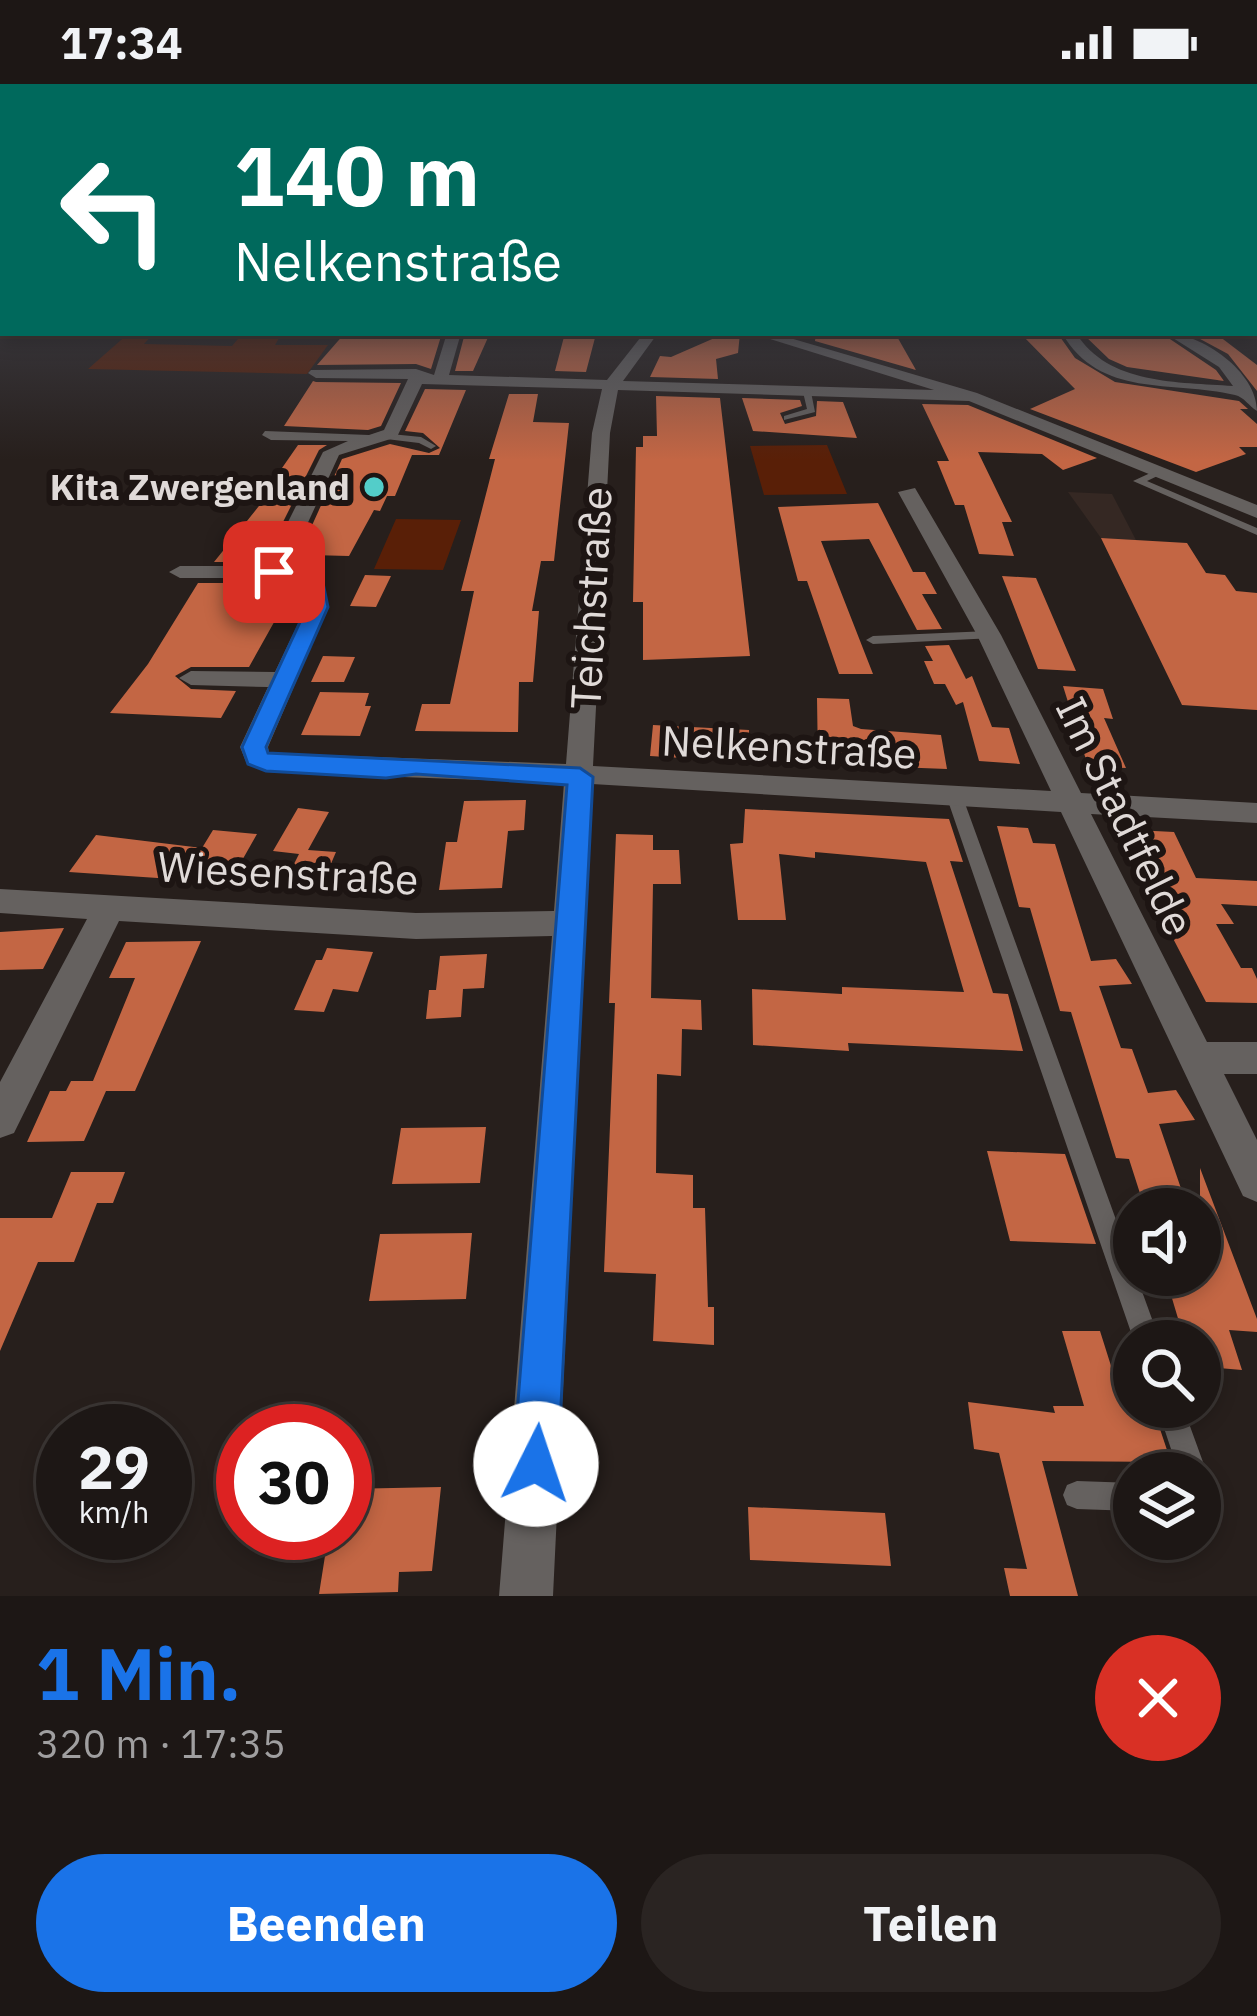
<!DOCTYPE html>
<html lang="de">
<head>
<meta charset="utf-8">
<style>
  body { margin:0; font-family:"IBM Plex Sans",sans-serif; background:#2a2422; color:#f1f3f6; height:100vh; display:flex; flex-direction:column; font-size:45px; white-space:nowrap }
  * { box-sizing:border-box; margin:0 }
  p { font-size:39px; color:#a09fa0 }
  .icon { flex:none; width:66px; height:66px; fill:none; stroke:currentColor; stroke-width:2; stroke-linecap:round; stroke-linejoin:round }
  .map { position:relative; height:1512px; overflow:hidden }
  .sheet { display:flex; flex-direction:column; background:#1d1715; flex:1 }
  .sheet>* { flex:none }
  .guide { position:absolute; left:0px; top:0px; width:1257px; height:252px; box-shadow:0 6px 18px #0003,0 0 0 3px #3b3634; background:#00695c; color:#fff; overflow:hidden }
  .buttons { position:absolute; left:1113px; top:1104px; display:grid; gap:24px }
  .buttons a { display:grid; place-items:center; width:108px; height:108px; border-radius:50%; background:#1d1715; box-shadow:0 6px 18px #0003,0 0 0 3px #3b3634; font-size:60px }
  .speed { position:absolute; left:36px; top:1320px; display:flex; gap:24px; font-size:60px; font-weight:700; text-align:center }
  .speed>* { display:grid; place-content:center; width:156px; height:156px; border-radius:50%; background:#1d1715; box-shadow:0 6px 18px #0003,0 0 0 3px #3b3634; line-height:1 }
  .speed small { font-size:30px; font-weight:400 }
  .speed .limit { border:18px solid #d22; background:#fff; color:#111 }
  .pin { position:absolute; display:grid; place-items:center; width:102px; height:102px; color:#fff; margin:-51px; border-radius:24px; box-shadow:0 6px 18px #0006 }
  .me { position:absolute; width:132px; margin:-66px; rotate:4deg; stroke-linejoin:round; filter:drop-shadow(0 0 9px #0008) }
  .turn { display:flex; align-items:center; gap:42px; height:252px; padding:0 36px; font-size:54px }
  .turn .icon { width:156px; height:156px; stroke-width:2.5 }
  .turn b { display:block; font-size:84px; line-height:102px }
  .round { display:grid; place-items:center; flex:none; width:126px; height:126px; border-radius:63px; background:#2a2422 }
  .headline { display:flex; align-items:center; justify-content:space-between; height:204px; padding:0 36px }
  h1 { font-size:72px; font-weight:800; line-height:90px; color:#1a73e8 }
  .primary-button { display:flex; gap:24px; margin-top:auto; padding:24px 36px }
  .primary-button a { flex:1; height:138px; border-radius:72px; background:#1a73e8; color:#fff; font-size:48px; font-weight:800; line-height:138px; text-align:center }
  .primary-button a+a { background:#2a2422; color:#f1f3f6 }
  .status { display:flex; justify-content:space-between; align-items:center; height:84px; padding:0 60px; background:#1d1715; direction:ltr }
  .status svg { height:33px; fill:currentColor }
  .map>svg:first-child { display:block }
  .built { fill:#352823 }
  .green { fill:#591f07 }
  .building { fill:#c36644 }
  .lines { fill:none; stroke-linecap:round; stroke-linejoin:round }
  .service { fill:#65615f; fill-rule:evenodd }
  .minor { fill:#65615f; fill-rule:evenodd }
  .tertiary { fill:#65615f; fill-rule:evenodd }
  .route { fill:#1a73e8; stroke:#114b97; stroke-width:3 }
  .poi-dot { fill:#53cdc9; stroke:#1d1513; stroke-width:4.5 }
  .labels { text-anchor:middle; stroke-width:12; stroke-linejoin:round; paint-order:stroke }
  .far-poi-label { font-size:36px; font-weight:bold; fill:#e0dad8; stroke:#1d1513; text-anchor:end }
  .street-label { font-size:42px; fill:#e0dad8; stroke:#1d1513 }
</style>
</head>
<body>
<div class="status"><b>17:34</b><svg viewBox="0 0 49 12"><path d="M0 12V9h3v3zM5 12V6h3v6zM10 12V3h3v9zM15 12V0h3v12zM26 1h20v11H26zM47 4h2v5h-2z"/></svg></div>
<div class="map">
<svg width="1257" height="1512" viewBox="0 0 1257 1512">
  <rect width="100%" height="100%" fill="#271f1c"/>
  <path class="built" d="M 1068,408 L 1112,410 L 1136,456 L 1101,454 Z"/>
  <path class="green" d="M 129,249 L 154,249 L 144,260 L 232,262 L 243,249 L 282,249 L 275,261 L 328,261 L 307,290 L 88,285 Z
    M 827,361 L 847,410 L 764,411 L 750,362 Z
    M 396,435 L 461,436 L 443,486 L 374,485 Z"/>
  <path class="building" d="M 345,249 L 442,249 L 431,285 L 416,280 L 317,281 Z
    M 465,249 L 490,249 L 473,287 L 455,287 Z
    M 565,249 L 596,250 L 586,288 L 555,287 Z
    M 726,249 L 740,249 L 738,269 L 716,275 L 718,295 L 650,293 L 660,272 L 671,273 Z
    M 816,249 L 895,249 L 916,286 L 815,257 Z
    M 1130,249 L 1161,249 L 1216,286 L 1224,297 L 1127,283 L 1109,275 L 1083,250 Z
    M 1189,249 L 1215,249 L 1257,281 L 1257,307 L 1228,270 Z
    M 1058,250 L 1075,274 L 1115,298 L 1239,317 L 1248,325 L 1240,325 L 1257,340 L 1257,363 L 1239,363 L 1246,370 L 1196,388 L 1030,325 L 1075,305 L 1022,251 Z
    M 313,297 L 316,298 L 401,299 L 381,342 L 368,346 L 284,342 Z
    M 425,305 L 466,306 L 439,371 L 412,371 L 395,412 L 387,412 L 380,427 L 374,426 L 349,472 L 310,471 L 305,480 L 295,479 L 342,375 L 390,360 L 429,369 L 440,364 L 423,349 L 405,347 Z
    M 509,310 L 538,310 L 533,338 L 569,339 L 554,477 L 541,477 L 532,527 L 539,527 L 533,598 L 519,598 L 518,648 L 415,647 L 422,620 L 450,620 L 474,507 L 461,507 L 495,375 L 489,375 Z
    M 656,312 L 720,314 L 750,572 L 643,576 L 643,518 L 633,518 L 636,363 L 643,363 L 643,352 L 657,352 Z
    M 742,314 L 800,316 L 802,322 L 780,329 L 785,340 L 816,332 L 817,317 L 843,318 L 857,354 L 753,347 Z
    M 922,320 L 968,321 L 1097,374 L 1063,386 L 1042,370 L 978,368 L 1012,438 L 1002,438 L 1014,472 L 979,470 L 964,421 L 955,421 L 937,377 L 949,377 Z
    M 298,361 L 327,361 L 319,366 L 263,478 L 214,478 L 271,407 L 266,407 Z
    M 878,419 L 913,488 L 925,488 L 937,510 L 922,510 L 942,545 L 917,546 L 869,455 L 821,457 L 873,590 L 839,590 L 807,497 L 798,497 L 778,423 Z
    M 1101,454 L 1187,459 L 1206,489 L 1225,491 L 1236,507 L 1257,509 L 1257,626 L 1182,621 Z
    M 365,491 L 391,492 L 376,523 L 350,522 Z
    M 1002,492 L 1036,494 L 1076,587 L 1038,585 Z
    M 198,499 L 296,499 L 249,583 L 191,583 L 175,592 L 191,605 L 236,607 L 221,634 L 110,629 L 148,580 Z
    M 949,561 L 966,595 L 972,592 L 992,643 L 1009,644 L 1020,680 L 979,677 L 963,618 L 956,621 L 945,600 L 934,600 L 924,577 L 933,577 L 925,562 Z
    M 323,572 L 355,573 L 344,598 L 311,598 Z
    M 1063,602 L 1103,605 L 1113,635 L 1104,634 L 1126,684 L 1088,682 Z
    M 320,608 L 369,609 L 365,622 L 371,622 L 360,652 L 301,651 Z
    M 817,614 L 849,615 L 853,642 L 861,645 L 941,651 L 947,685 L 818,680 Z
    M 653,641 L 749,646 L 749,678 L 650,672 Z
    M 526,716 L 524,746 L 508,747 L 502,804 L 439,806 L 446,758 L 457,758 L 464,717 Z
    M 298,724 L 329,728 L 308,766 L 336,768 L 321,803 L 284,800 L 299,770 L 273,767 Z
    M 745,725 L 949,735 L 963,778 L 950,777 L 993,909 L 1008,910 L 1023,967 L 848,959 L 849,967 L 753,961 L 752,905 L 842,910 L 842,903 L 964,908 L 926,778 L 815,768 L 815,774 L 779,770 L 786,836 L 738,836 L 730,760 L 743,759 Z
    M 997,742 L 1028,744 L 1033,759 L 1055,760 L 1091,877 L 1116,875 L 1132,900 L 1099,902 L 1121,964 L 1132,965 L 1148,1009 L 1176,1006 L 1195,1036 L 1159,1040 L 1188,1125 L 1145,1125 L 1129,1075 L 1116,1074 L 1071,928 L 1060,927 L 1030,824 L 1019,823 Z
    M 213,746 L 257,750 L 240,780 L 214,778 L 202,797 L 69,788 L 96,751 L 202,764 Z
    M 1135,746 L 1174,748 L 1196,794 L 1257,797 L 1257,822 L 1221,820 L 1234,840 L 1216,840 L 1241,884 L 1252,884 L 1257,895 L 1257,919 L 1206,918 L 1150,810 L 1157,810 L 1135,761 L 1142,761 Z
    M 616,750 L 653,751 L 653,766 L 679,766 L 681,800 L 653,800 L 651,914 L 701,916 L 702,946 L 682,945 L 681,992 L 657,990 L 656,1089 L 693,1091 L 693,1124 L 705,1124 L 708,1223 L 714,1223 L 714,1261 L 653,1257 L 656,1190 L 604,1188 L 615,919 L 609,919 Z
    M 64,844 L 43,885 L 0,886 L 0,848 Z
    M 201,857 L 135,1007 L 106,1007 L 84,1057 L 27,1058 L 50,1007 L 66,1007 L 71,997 L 93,997 L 135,894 L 109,894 L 126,858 Z
    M 327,864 L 373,868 L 358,908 L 333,905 L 324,928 L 294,926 L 316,876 L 322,876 Z
    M 487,870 L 484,904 L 463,905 L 461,933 L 426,935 L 429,906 L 436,906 L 440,872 Z
    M 486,1043 L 480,1099 L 392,1100 L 401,1044 Z
    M 987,1067 L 1065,1070 L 1096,1160 L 1010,1157 Z
    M 1200,1084 L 1257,1235 L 1257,1248 L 1229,1246 L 1242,1286 L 1207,1283 L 1194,1242 L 1180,1241 L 1165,1191 L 1200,1191 Z
    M 71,1088 L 125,1088 L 113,1119 L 97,1119 L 74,1178 L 38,1178 L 0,1267 L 0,1134 L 52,1134 Z
    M 472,1149 L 466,1215 L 369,1217 L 380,1150 Z
    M 1062,1247 L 1100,1247 L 1124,1323 L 1153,1324 L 1171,1378 L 1042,1377 L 1078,1512 L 1010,1512 L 1004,1484 L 1027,1485 L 999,1369 L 974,1365 L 968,1318 L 1055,1329 L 1053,1322 L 1084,1322 Z
    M 441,1403 L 432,1487 L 399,1488 L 398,1508 L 319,1510 L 325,1472 L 276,1473 L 281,1449 L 345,1449 L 345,1405 Z
    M 748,1423 L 885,1429 L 891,1482 L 750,1476 Z"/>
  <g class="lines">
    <path class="service" d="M 1254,181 L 1257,182 L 1257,186 L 1254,185 Z
      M 807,305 L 811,308 L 815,328 L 784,336 L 784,332 L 807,325 L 803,308 Z
      M 381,349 L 421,353 L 436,362 L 431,365 L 419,359 L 378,354 L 376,352 Z
      M 1159,385 L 1168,387 L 1147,397 L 1257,444 L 1257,451 L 1133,397 Z
      M 989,547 L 994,548 L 994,554 L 873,560 L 866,556 L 873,552 Z
      M 955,709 L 963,714 L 1160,1257 L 1134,1257 L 947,714 Z
      M 1157,1323 L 1183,1323 L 1207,1389 L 1204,1395 L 1210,1397 L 1214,1415 L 1210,1425 L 1200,1429 L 1200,1389 L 1179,1389 Z
      M 1077,1397 L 1134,1399 L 1134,1427 L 1077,1425 L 1067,1421 L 1063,1411 L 1067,1401 Z"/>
    <path class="minor" d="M 1254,223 L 1257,223 L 1257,231 L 1254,231 Z
      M 447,249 L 461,249 L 449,291 L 607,296 L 644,249 L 658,249 L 623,297 L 934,306 L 751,249 L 773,249 L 977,309 L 1257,421 L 1257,434 L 969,317 L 618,306 L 610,349 L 593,682 L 1051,707 L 977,551 L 898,408 L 915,404 L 1001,551 L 1081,709 L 1257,719 L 1257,739 L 1091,730 L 1207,958 L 1257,958 L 1257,990 L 1224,990 L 1257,1056 L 1257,1118 L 1243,1112 L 1061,728 L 592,700 L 553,1512 L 499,1512 L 552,852 L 416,855 L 119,837 L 14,1049 L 0,1054 L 0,998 L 87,835 L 0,829 L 0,805 L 416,829 L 554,827 L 564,699 L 266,688 L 247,680 L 240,663 L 268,603 L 191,601 L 179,594 L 191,587 L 275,588 L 306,523 L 303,496 L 299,494 L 180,494 L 169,488 L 180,482 L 266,482 L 323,368 L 348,357 L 271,356 L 262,351 L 265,347 L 369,351 L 384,346 L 408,295 L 316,294 L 308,289 L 311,286 L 416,285 L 434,291 ZM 422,300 L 602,305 L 592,349 L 566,680 L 269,669 L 268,663 L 328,523 L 322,488 L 288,482 L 339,371 L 397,353 Z
      M 1062,249 L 1076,249 C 1108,301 1179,298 1233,302 L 1219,283 L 1165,249 C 1202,249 1257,288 1257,327 C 1249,322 1244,313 1235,311 C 1171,296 1100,315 1062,249 Z"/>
    <path class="tertiary" d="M 3,177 L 3,185 L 0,186 L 0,178 Z"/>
  </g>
  <linearGradient id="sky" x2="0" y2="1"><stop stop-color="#15110f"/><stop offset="0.44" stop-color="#41424b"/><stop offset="1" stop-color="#41424b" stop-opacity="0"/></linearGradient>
  <rect width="1257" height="376" fill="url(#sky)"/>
  <path class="route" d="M 274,482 L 302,482 L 321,489 L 328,523 L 266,663 L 268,669 L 580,684 L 593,693 L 558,1380 L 551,1396 L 536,1402 L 520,1396 L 513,1380 L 567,701 L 416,690 L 386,694 L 266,687 L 248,680 L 242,663 L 307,523 L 304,496 L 267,492 L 267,484 Z"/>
  <circle class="poi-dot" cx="374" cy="403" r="12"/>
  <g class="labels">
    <g class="far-poi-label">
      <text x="350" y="416">Kita Zwergenland</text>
    </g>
    <g class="street-label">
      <text transform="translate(591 514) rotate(-87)" y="15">Teichstraße</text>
      <text transform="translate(789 663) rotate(3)" y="15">Nelkenstraße</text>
      <text transform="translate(1125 732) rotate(64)" y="15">Im Stadtfelde</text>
      <text transform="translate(288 789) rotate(3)" y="15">Wiesenstraße</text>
    </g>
  </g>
</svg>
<div class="buttons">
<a><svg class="icon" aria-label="sound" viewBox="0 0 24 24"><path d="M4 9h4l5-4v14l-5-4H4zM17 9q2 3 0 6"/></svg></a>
<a><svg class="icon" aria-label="search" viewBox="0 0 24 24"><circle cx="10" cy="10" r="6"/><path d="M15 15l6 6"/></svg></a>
<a><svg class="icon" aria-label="layers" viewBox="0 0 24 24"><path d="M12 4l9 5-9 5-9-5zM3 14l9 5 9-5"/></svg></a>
</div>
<div class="speed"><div>29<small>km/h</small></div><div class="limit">30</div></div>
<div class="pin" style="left:274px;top:488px;background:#d93025"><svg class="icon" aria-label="arrive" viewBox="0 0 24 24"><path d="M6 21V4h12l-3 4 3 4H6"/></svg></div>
<svg class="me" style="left:536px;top:1380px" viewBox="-20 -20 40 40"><circle r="19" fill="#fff"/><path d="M0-13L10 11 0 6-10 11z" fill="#1a73e8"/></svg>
<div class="guide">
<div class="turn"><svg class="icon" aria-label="left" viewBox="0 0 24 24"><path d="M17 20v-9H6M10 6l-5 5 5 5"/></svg><div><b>140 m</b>Nelkenstraße</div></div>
</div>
</div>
<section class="sheet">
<div class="headline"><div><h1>1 Min.</h1><p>320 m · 17:35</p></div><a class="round" style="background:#d93025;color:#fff"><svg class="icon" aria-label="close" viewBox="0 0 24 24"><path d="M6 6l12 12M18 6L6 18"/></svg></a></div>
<div class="primary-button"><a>Beenden</a><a>Teilen</a></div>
</section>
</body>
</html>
